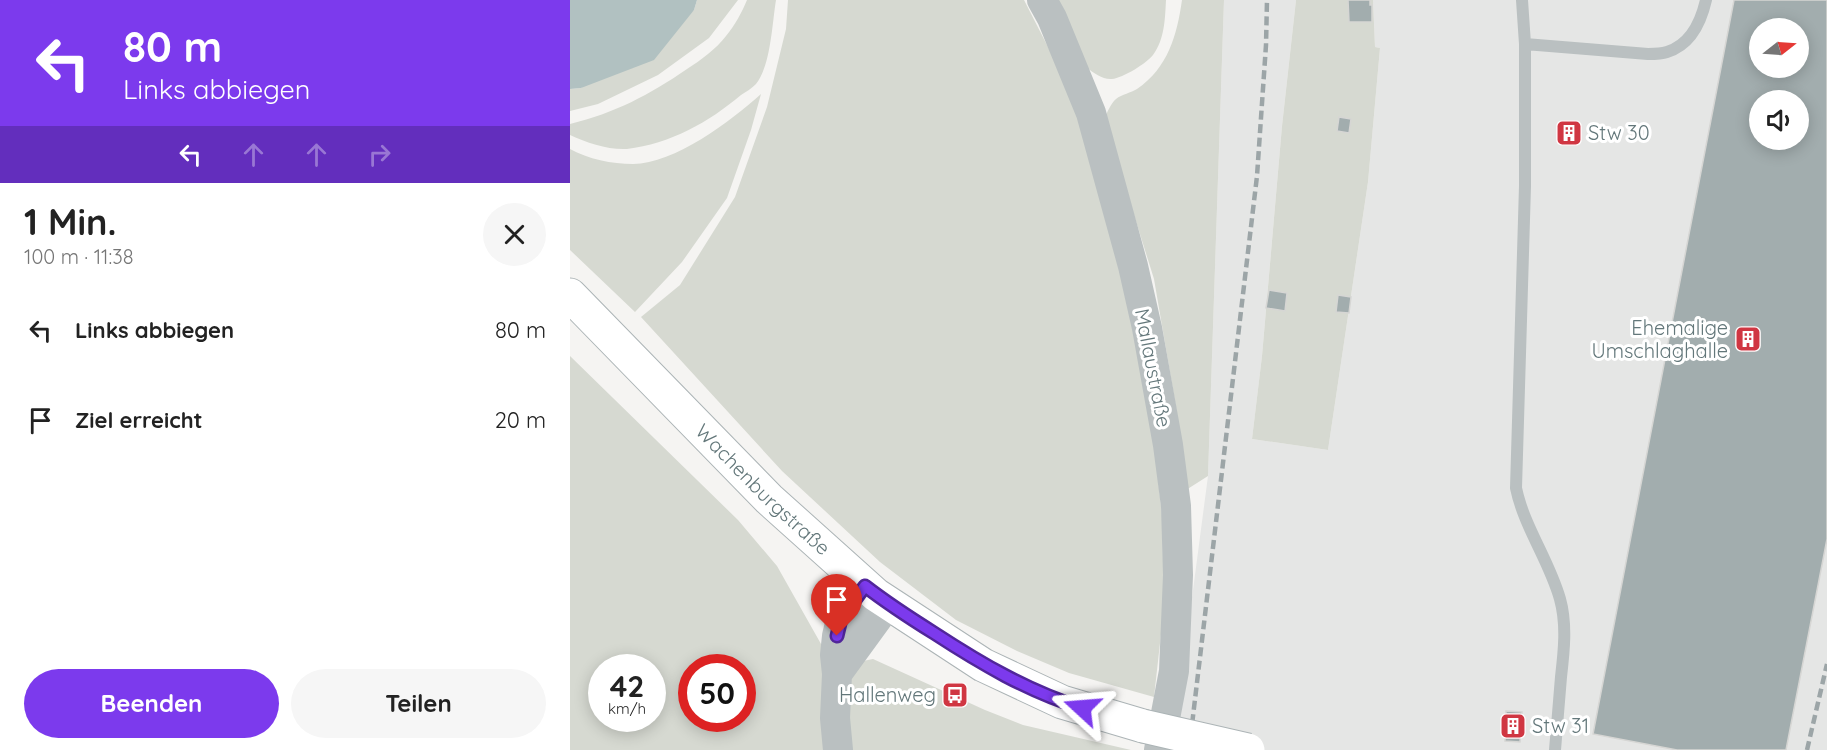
<!DOCTYPE html>
<html lang="de">
<head>
<meta charset="utf-8">
<style>
  body { margin:0; font-family:Quicksand,sans-serif; background:#f6f6f6; color:#222; height:100vh; display:flex; flex-direction:column; font-size:22px; white-space:nowrap }
  * { box-sizing:border-box; margin:0 }
  p { font-size:20px; color:#767676 }
  .icon { flex:none; width:33px; height:33px; fill:none; stroke:currentColor; stroke-width:2; stroke-linecap:round; stroke-linejoin:round }
  .map { position:relative; flex:1; overflow:hidden }
  .sheet { display:flex; flex-direction:column; background:#fff; width:570px }
  .sheet>* { flex:none }
  .banner { background:#7c3aed; color:#fff; overflow:hidden }
  .needle { width:39px; rotate:73deg }
  .fabs { position:absolute; left:1179px; top:18px; display:grid; gap:12px }
  .fabs a { display:grid; place-items:center; width:60px; height:60px; border-radius:50%; background:#fff; box-shadow:0 3px 15px #0003; font-size:30px }
  .speed { position:absolute; left:18px; top:654px; display:flex; gap:12px; font-size:30px; font-weight:700; text-align:center }
  .speed>* { display:grid; place-content:center; width:78px; height:78px; border-radius:50%; background:#fff; box-shadow:0 3px 15px #0003; line-height:1 }
  .speed small { font-size:15px; font-weight:400 }
  .speed .limit { border:9px solid #d22; background:#fff; color:#111 }
  .pin { position:absolute; display:grid; place-items:center; width:51px; height:51px; color:#fff; margin:-62px -26px; border-radius:50% 50% 50% 0; rotate:-45deg; box-shadow:0 0 6px #0007 }
  .pin .icon { rotate:45deg }
  .me { position:absolute; width:66px; margin:-33px; rotate:289deg; stroke-linejoin:round; filter:drop-shadow(0 0 4px #0008) }
  .turn { display:flex; align-items:center; gap:21px; height:126px; padding:0 24px; font-size:27px }
  .turn .icon { width:78px; height:78px; stroke-width:2.5 }
  .turn b { display:block; font-size:42px; line-height:51px }
  .lanes { display:flex; align-items:center; height:57px; padding:0 24px; background:#0003; justify-content:center; gap:30px; direction:ltr }
  .lanes .off { opacity:.35 }
  .round { display:grid; place-items:center; flex:none; width:63px; height:63px; border-radius:32px; background:#f6f6f6 }
  .headline { display:flex; align-items:center; justify-content:space-between; height:102px; padding:0 24px }
  h1 { font-size:36px; font-weight:800; line-height:45px }
  .button { display:flex; gap:12px; margin-top:auto; padding:12px 24px }
  .button a { flex:1; height:69px; border-radius:36px; background:#7c3aed; color:#fff; font-size:24px; font-weight:800; line-height:69px; text-align:center }
  .button a+a { background:#f6f6f6; color:#222 }
  ul { padding:0; list-style:none }
  li { display:flex; align-items:center; gap:18px; height:90px; padding:0 24px }
  li div { flex:1 }
  li b { display:block; font-size:22px }
  li em { font-style:normal }
  main { display:flex; flex:1; min-height:0 }
  .map>svg:first-child { display:block }
  .built { fill:#e5e6e5; fill-rule:evenodd }
  .green { fill:#d6d9d1; fill-rule:evenodd }
  .water { fill:#b1c1c1 }
  .building { fill:#a2adae; stroke:#d6d6d4; stroke-width:1.5; fill-rule:evenodd }
  .lines { fill:none; stroke-linecap:round; stroke-linejoin:round }
  .secondary-casing { stroke:#acb4b6; stroke-width:35 }
  .service { stroke:#bac0c1; stroke-width:12 }
  .tertiary { stroke:#bac0c1; stroke-width:30 }
  .secondary { stroke:#fff; stroke-width:33 }
  .rail { stroke:#9ca5a7; stroke-width:4.5; stroke-dasharray:9 4.5; stroke-linecap:butt }
  .secondary-bridge-casing { stroke:#acb4b6; stroke-width:35; stroke-linecap:butt }
  .secondary-bridge { stroke:#fff; stroke-width:33 }
  .route-casing { stroke:#51269a; stroke-width:15 }
  .route { stroke:#7c3aed; stroke-width:10 }
  .labels { text-anchor:middle; stroke-width:6; stroke-linejoin:round; paint-order:stroke }
  .poi-label { font-size:20px; fill:#63777a; stroke:#fff; text-anchor:start }
  .street-label { font-size:20px; fill:#63777a; stroke:#fff }
</style>
</head>
<body>
<main>
<section class="sheet">
<div class="banner">
<div class="turn"><svg class="icon" aria-label="left" viewBox="0 0 24 24"><path d="M17 20v-9H6M10 6l-5 5 5 5"/></svg><div><b>80 m</b>Links abbiegen</div></div>
<div class="lanes"><svg class="icon" aria-label="left" viewBox="0 0 24 24"><path d="M17 20v-9H6M10 6l-5 5 5 5"/></svg><svg class="icon off" aria-label="ahead" viewBox="0 0 24 24"><path d="M12 20V5M6 11l6-6 6 6"/></svg><svg class="icon off" aria-label="ahead" viewBox="0 0 24 24"><path d="M12 20V5M6 11l6-6 6 6"/></svg><svg class="icon off" aria-label="right" viewBox="0 0 24 24"><path d="M7 20v-9h11M14 6l5 5-5 5"/></svg></div>
</div>
<div class="headline"><div><h1>1 Min.</h1><p>100 m · 11:38</p></div><a class="round"><svg class="icon" aria-label="close" viewBox="0 0 24 24"><path d="M6 6l12 12M18 6L6 18"/></svg></a></div>
<ul>
<li><svg class="icon" aria-label="left" viewBox="0 0 24 24"><path d="M17 20v-9H6M10 6l-5 5 5 5"/></svg><div><b>Links abbiegen</b></div><em>80 m</em></li>
<li><svg class="icon" aria-label="arrive" viewBox="0 0 24 24"><path d="M6 21V4h12l-3 4 3 4H6"/></svg><div><b>Ziel erreicht</b></div><em>20 m</em></li>
</ul>
<div class="button"><a>Beenden</a><a>Teilen</a></div>
</section>
<div class="map">
<svg width="1257" height="750" viewBox="0 0 1257 750">
  <rect width="100%" height="100%" fill="#f5f4f2"/>
  <path class="built" d="M 654,0 L 726,0 L 712,126 L 692,356 L 682,439 L 758,450 L 798,182 L 810,48 L 805,47 L 803,0 L 1257,0 L 1257,750 L 602,750 L 638,476 ZM 1190,28 L 1228,28 L 1228,68 L 1190,68 ZM 1190,100 L 1228,100 L 1228,140 L 1190,140 Z"/>
  <path class="green" d="M 127,0 L 168,0 L 139,38 L 88,75 L 28,104 L 0,111 L 0,89 L 11,88 L 124,10 Z
    M 177,0 L 206,0 C 202,24 201,65 186,84 C 182,88 176,92 171,95 C 139,122 100,144 57,149 C 38,150 17,143 0,135 L 0,124 C 45,113 79,95 117,69 C 131,60 146,49 156,36 C 165,25 172,12 177,0 Z
    M 218,0 L 454,0 L 499,88 L 524,156 L 579,399 L 592,515 L 594,607 L 584,697 L 499,673 L 447,651 L 386,620 L 310,562 L 212,471 L 71,317 L 110,285 L 165,197 L 197,107 L 216,29 Z
    M 484,0 L 596,0 C 595,18 595,39 583,55 C 577,63 553,78 542,79 C 533,80 524,73 517,68 Z
    M 612,0 L 654,0 L 638,476 L 616,490 L 607,413 L 584,279 L 534,119 C 537,113 541,103 546,99 C 552,94 561,93 567,89 C 598,68 607,35 612,0 Z
    M 726,0 L 803,0 L 805,47 L 810,48 L 798,182 L 758,450 L 682,439 L 692,356 L 712,126 Z
    M 191,94 L 181,130 L 157,198 L 112,262 L 65,312 L 0,250 L 0,149 C 18,159 42,164 63,164 C 104,164 161,121 191,94 Z
    M 0,356 L 168,520 L 207,566 L 264,667 L 303,659 L 415,710 L 453,725 L 561,750 L 0,750 ZM 32,668 L 82,668 L 82,718 L 32,718 ZM 122,668 L 172,668 L 172,718 L 122,718 Z"/>
  <path class="water" d="M 0,0 L 127,0 L 124,10 L 84,60 L 11,88 L 0,89 Z"/>
  <path class="building" d="M 778,0 L 800,0 L 800,5 L 802,5 L 802,22 L 779,22 Z
    M 1164,0 L 1257,0 L 1257,539 L 1216,750 L 1107,750 L 1023,734 ZM 1190,28 L 1228,28 L 1228,68 L 1190,68 ZM 1190,100 L 1228,100 L 1228,140 L 1190,140 Z
    M 769,117 L 781,119 L 779,133 L 767,131 Z
    M 992,123 L 1007,123 L 1006,144 L 991,144 Z
    M 699,290 L 717,293 L 715,311 L 696,308 Z
    M 768,295 L 781,297 L 779,313 L 766,312 Z
    M 936,711 L 952,712 L 950,742 L 935,741 Z"/>
  <g class="lines">
    <g class="secondary-casing">
      <g id="secondary">
        <path id="s1" d="M 0,295 L 199,499 L 306,595 L 413,665 L 492,702 L 573,726"/>
      </g>
    </g>
    <path class="service" d="M 952,0 L 955,44 L 955,186 L 946,488 C 954,527 979,560 990,599 C 997,624 994,651 991,677 C 989,701 987,726 985,750
      M 955,44 L 1078,54 C 1084,54 1091,54 1097,52 C 1120,45 1131,22 1136,0"/>
    <path class="tertiary" d="M 472,0 L 482,18 L 521,113 L 563,266 L 577,328 L 598,445 L 606,506 L 608,575 L 604,671 L 589,750
      M 267,674 L 318,604
      M 268,750 L 265,718 L 267,674 L 265,655 L 267,636 L 271,619 L 295,586"/>
    <use href="#secondary" class="secondary"/>
    <path class="rail" d="M 619,750 L 687,176 L 696,45 L 697,0
      M 1237,750 L 1257,664"/>
    <g class="secondary-bridge-casing">
      <path id="secondary-bridge" d="M 573,726 L 678,750"/>
    </g>
    <use href="#secondary-bridge" class="secondary-bridge"/>
  </g>
  <g class="lines">
    <g class="route-casing">
      <path id="route" d="M 267,636 L 271,619 L 295,586 C 317,603 340,618 364,633 C 410,663 459,692 512,708"/>
    </g>
    <use href="#route" class="route"/>
  </g>
  <defs>
    <g id="building-square" transform="scale(1.35)"><rect x="-9" y="-9" width="18" height="18" rx="4" fill="#d03642" stroke="#fff"/><path d="M-4-6H4V6H1V3H-1V6H-4ZM-2.5-4.3h1.7v1.8h-1.7ZM.8-4.3h1.7v1.8H.8ZM-2.5-1h1.7V.8h-1.7ZM.8-1h1.7V.8H.8Z" fill="#fff"/></g>
    <g id="bus-square" transform="scale(1.35)"><rect x="-9" y="-9" width="18" height="18" rx="4" fill="#d03642" stroke="#fff"/><path d="M-5-6H5V4H4V6H2V4H-2V6H-4V4H-5ZM-3.5-4V0h7V-4ZM-3.5 1.2v1.5H-2V1.2ZM2 1.2v1.5H3.5V1.2Z" fill="#fff"/></g>
  </defs>
  <g fill-rule="evenodd">
    <use href="#building-square" x="999" y="133"/>
    <use href="#building-square" x="1178" y="339"/>
    <use href="#bus-square" x="385" y="695"/>
    <use href="#building-square" x="943" y="726"/>
  </g>
  <g class="labels">
    <g class="poi-label">
      <text x="1018" y="140">Stw 30</text>
      <text x="1158" y="335" text-anchor="end">Ehemalige<tspan x="1158" dy="23">Umschlaghalle</tspan></text>
      <text x="366" y="702" text-anchor="end">Hallenweg</text>
      <text x="962" y="733">Stw 31</text>
    </g>
    <g class="street-label">
      <text transform="translate(583 368) rotate(79)" y="7">Mallaustraße</text>
      <text dy="7" stroke="none"><textPath href="#s1" startOffset="274">Wachenburgstraße</textPath></text>
    </g>
  </g>
</svg>
<div class="fabs">
<a><svg class="needle" viewBox="-14 -14 28 28"><path d="M0-13l5 13h-10z" fill="#e53935"/><path d="M0 13l5-13h-10z" fill="#767676"/></svg></a>
<a><svg class="icon" aria-label="sound" viewBox="0 0 24 24"><path d="M4 9h4l5-4v14l-5-4H4zM17 9q2 3 0 6"/></svg></a>
</div>
<div class="speed"><div>42<small>km/h</small></div><div class="limit">50</div></div>
<div class="pin" style="left:267px;top:636px;background:#d93025"><svg class="icon" aria-label="arrive" viewBox="0 0 24 24"><path d="M6 21V4h12l-3 4 3 4H6"/></svg></div>
<svg class="me" style="left:512px;top:708px" viewBox="-20 -20 40 40"><path d="M0-17L14 15 0 8-14 15z" fill="#7c3aed" stroke="#fff" stroke-width="4"/></svg>
</div>
</main>
</body>
</html>
